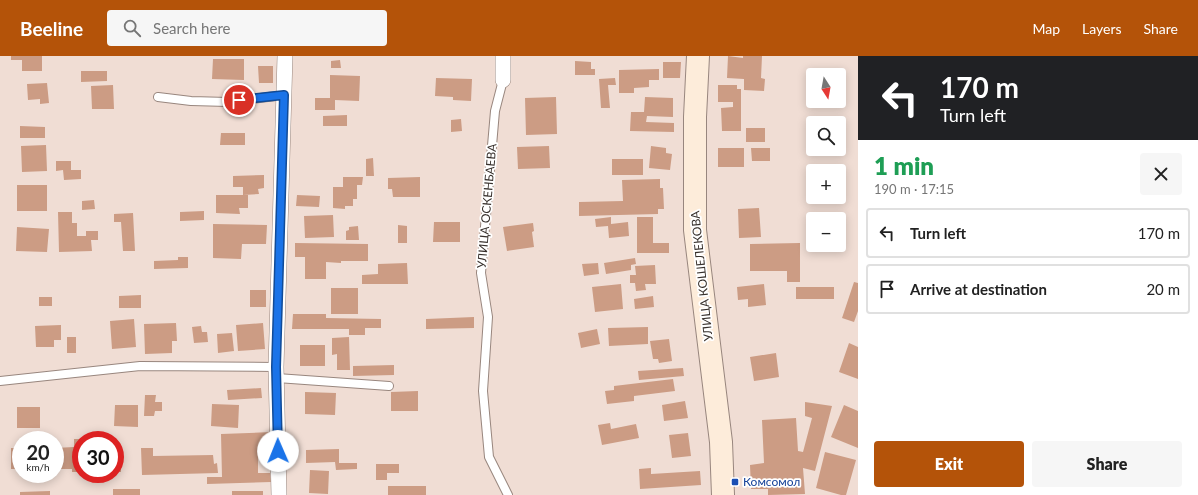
<!DOCTYPE html>
<html lang="en">
<head>
<meta charset="utf-8">
<style>
  body { margin:0; font-family:Lato,sans-serif; background:#f6f6f6; color:#222; height:100vh; display:flex; flex-direction:column; font-size:15px; white-space:nowrap }
  * { box-sizing:border-box; margin:0 }
  p { font-size:13px; color:#767676 }
  .icon { flex:none; width:22px; height:22px; fill:none; stroke:currentColor; stroke-width:2; stroke-linecap:round; stroke-linejoin:round }
  .map { position:relative; flex:1; overflow:hidden }
  .details { display:flex; flex-direction:column; background:#fff; width:340px }
  .details>* { flex:none }
  .top-card { background:#202124; color:#fff; overflow:hidden }
  .needle { width:26px; rotate:169deg }
  .controls { position:absolute; left:806px; top:12px; display:grid; gap:8px }
  .controls a { display:grid; place-items:center; width:40px; height:40px; border-radius:4px; background:#fff; box-shadow:0 2px 10px #0003; font-size:20px }
  .speed { position:absolute; left:12px; top:375px; display:flex; gap:8px; font-size:20px; font-weight:700; text-align:center }
  .speed>* { display:grid; place-content:center; width:52px; height:52px; border-radius:50%; background:#fff; box-shadow:0 2px 10px #0003; line-height:1 }
  .speed small { font-size:10px; font-weight:400 }
  .speed .limit { border:6px solid #d22; background:#fff; color:#111 }
  .pin { position:absolute; display:grid; place-items:center; width:34px; height:34px; color:#fff; margin:-17px; border:2px solid #fff; border-radius:50%; box-shadow:0 1px 4px #0007 }
  .me { position:absolute; width:44px; margin:-22px; rotate:359deg; stroke-linejoin:round; filter:drop-shadow(0 0 3px #0008) }
  .turn { display:flex; align-items:center; gap:14px; height:84px; padding:0 16px; font-size:18px }
  .turn .icon { width:52px; height:52px; stroke-width:2.5 }
  .turn b { display:block; font-size:28px; line-height:34px }
  .round { display:grid; place-items:center; flex:none; width:42px; height:42px; border-radius:4px; background:#f6f6f6 }
  .summary { display:flex; align-items:center; justify-content:space-between; height:68px; padding:0 16px }
  h1 { font-size:24px; font-weight:800; line-height:30px; color:#1e9e55 }
  .button { display:flex; gap:8px; margin-top:auto; padding:8px 16px }
  .button a { flex:1; height:46px; border-radius:4px; background:#b45309; color:#fff; font-size:16px; font-weight:800; line-height:46px; text-align:center }
  .button a+a { background:#f6f6f6; color:#222 }
  ul { padding:0; list-style:none }
  li { display:flex; align-items:center; gap:12px; height:50px; margin:0 8px 6px; padding:0 8px; border:2px solid #e0e0e0; border-radius:4px }
  li div { flex:1 }
  li b { display:block; font-size:15px }
  li em { font-style:normal }
  header { display:flex; align-items:center; gap:24px; box-sizing:border-box; height:56px; padding:0 20px; background:#b45309; color:#fff }
  header strong { font-size:19px }
  nav { display:flex; gap:22px; margin-inline-start:auto; font-size:14px }
  .search { width:280px; height:36px; background:#f6f6f6; display:flex; align-items:center; gap:10px; box-sizing:border-box; padding:0 14px; border-radius:4px; color:#767676; font-size:15px }
  main { display:flex; flex:1; min-height:0 }
  .map>svg:first-child { display:block }
  .building { fill:#cc9c84 }
  .lines { fill:none; stroke-linecap:round; stroke-linejoin:round }
  .lane-casing { stroke:#98867e; stroke-width:10 }
  .street-casing { stroke:#98867e; stroke-width:16 }
  .secondary-casing { stroke:#98867e; stroke-width:24 }
  .lane { stroke:#fff; stroke-width:8 }
  .street { stroke:#fff; stroke-width:15 }
  .secondary { stroke:#fdecda; stroke-width:22 }
  .route-casing { stroke:#114b97; stroke-width:10 }
  .route { stroke:#1a73e8; stroke-width:7 }
  .transit-dot { fill:#1a4fb4; stroke:#fff; stroke-width:1.5 }
  .labels { text-anchor:middle; stroke-width:3.5; stroke-linejoin:round; paint-order:stroke }
  .street-label { font-size:12px; fill:#37302c; stroke:#fff }
  .transit-label { font-size:12px; fill:#164399; stroke:#fff; text-anchor:start }
</style>
</head>
<body>
<header>
<strong>Beeline</strong>
<div class="search"><svg class="icon" aria-label="search" viewBox="0 0 24 24"><circle cx="10" cy="10" r="6"/><path d="M15 15l6 6"/></svg>Search here</div>
<nav><a>Map</a><a>Layers</a><a>Share</a></nav>
</header>
<main>
<div class="map">
<svg width="858" height="439" viewBox="0 0 858 439">
  <rect width="100%" height="100%" fill="#f0ddd4"/>
  <path class="building" d="M 11,0 L 42,0 L 42,15 L 22,15 L 22,4 L 11,4 Z
    M 728,0 L 743,2 L 743,0 L 762,0 L 761,22 L 765,23 L 764,35 L 744,34 L 744,23 L 727,22 Z
    M 213,3 L 244,3 L 244,24 L 212,23 Z
    M 340,4 L 341,12 L 331,12 L 331,5 Z
    M 575,5 L 591,6 L 591,13 L 595,13 L 595,19 L 575,19 Z
    M 663,6 L 681,6 L 680,22 L 663,22 Z
    M 258,10 L 273,10 L 273,27 L 259,27 Z
    M 659,13 L 659,24 L 649,24 L 649,31 L 634,32 L 634,37 L 619,37 L 619,14 Z
    M 81,15 L 107,15 L 107,25 L 81,26 Z
    M 330,19 L 360,20 L 359,45 L 335,44 L 335,54 L 315,54 L 315,42 L 330,42 Z
    M 436,22 L 472,23 L 471,45 L 453,44 L 453,41 L 435,40 Z
    M 615,22 L 616,29 L 608,29 L 610,52 L 601,52 L 599,23 Z
    M 47,27 L 49,47 L 40,48 L 40,43 L 28,44 L 27,28 Z
    M 113,29 L 114,53 L 92,53 L 91,30 Z
    M 718,29 L 737,29 L 737,33 L 741,33 L 741,75 L 722,75 L 721,52 L 733,51 L 733,46 L 718,46 Z
    M 556,41 L 557,78 L 526,79 L 525,42 Z
    M 645,41 L 673,42 L 673,61 L 647,60 L 646,66 L 674,67 L 674,76 L 630,75 L 631,56 L 644,56 Z
    M 347,59 L 347,70 L 323,70 L 323,60 Z
    M 461,63 L 462,75 L 451,76 L 451,64 Z
    M 20,70 L 45,71 L 45,82 L 20,82 Z
    M 746,72 L 765,72 L 765,86 L 746,86 Z
    M 221,77 L 245,77 L 245,89 L 220,89 Z
    M 46,89 L 47,115 L 22,116 L 21,90 Z
    M 549,90 L 550,112 L 518,113 L 517,91 Z
    M 651,90 L 666,92 L 666,97 L 672,98 L 670,114 L 649,112 Z
    M 718,92 L 744,92 L 744,111 L 718,111 Z
    M 751,92 L 770,92 L 770,105 L 752,105 Z
    M 373,102 L 374,120 L 366,120 L 366,103 Z
    M 612,103 L 643,103 L 643,119 L 612,119 Z
    M 56,105 L 71,105 L 71,114 L 81,114 L 81,123 L 64,124 L 63,114 L 56,115 Z
    M 264,119 L 264,132 L 258,133 L 259,138 L 243,139 L 243,131 L 233,131 L 233,120 Z
    M 343,121 L 363,121 L 362,129 L 357,129 L 357,143 L 353,143 L 353,150 L 345,150 L 345,153 L 333,152 L 333,131 L 343,131 Z
    M 420,121 L 420,141 L 393,141 L 392,133 L 388,133 L 388,122 Z
    M 660,123 L 660,132 L 663,132 L 664,153 L 658,153 L 658,158 L 579,160 L 579,146 L 623,145 L 622,124 Z
    M 17,129 L 47,129 L 47,155 L 17,155 Z
    M 216,139 L 248,139 L 248,152 L 239,152 L 240,158 L 216,157 Z
    M 297,139 L 320,140 L 319,151 L 296,150 Z
    M 94,144 L 95,153 L 82,154 L 82,145 Z
    M 759,152 L 761,181 L 739,182 L 738,153 Z
    M 204,155 L 204,164 L 180,165 L 180,156 Z
    M 58,156 L 72,156 L 72,167 L 77,167 L 77,180 L 86,180 L 86,175 L 98,175 L 98,184 L 91,184 L 92,195 L 59,196 Z
    M 133,157 L 135,195 L 123,195 L 121,166 L 114,166 L 114,158 Z
    M 333,159 L 334,181 L 305,182 L 304,160 Z
    M 611,161 L 611,168 L 628,166 L 629,180 L 609,182 L 608,170 L 596,171 L 595,163 Z
    M 637,161 L 653,161 L 653,187 L 669,187 L 669,197 L 637,197 Z
    M 434,166 L 460,166 L 460,186 L 433,186 Z
    M 533,167 L 534,175 L 532,176 L 534,191 L 507,195 L 503,171 Z
    M 213,168 L 267,169 L 266,188 L 242,188 L 241,203 L 213,202 Z
    M 398,169 L 407,170 L 407,187 L 398,187 Z
    M 358,170 L 359,184 L 346,184 L 346,175 L 349,174 L 349,171 Z
    M 17,171 L 49,173 L 47,196 L 16,195 Z
    M 295,187 L 368,188 L 368,205 L 341,205 L 341,207 L 326,206 L 326,223 L 305,223 L 305,201 L 295,201 Z
    M 800,187 L 800,226 L 787,226 L 787,215 L 750,215 L 750,188 Z
    M 178,201 L 188,201 L 188,212 L 154,213 L 154,205 L 178,204 Z
    M 635,202 L 636,208 L 631,209 L 631,214 L 606,218 L 604,207 Z
    M 407,207 L 408,228 L 362,228 L 362,219 L 378,218 L 378,208 Z
    M 598,207 L 599,218 L 584,220 L 582,208 Z
    M 655,209 L 656,228 L 645,228 L 646,234 L 636,235 L 635,227 L 630,227 L 630,219 L 636,219 L 635,210 Z
    M 854,226 L 858,227 L 858,255 L 854,266 L 842,262 Z
    M 621,228 L 623,253 L 595,256 L 592,231 Z
    M 764,228 L 766,249 L 748,251 L 748,243 L 738,244 L 737,231 Z
    M 796,231 L 834,231 L 834,243 L 796,243 Z
    M 331,232 L 358,232 L 358,258 L 331,258 Z
    M 250,234 L 266,234 L 266,251 L 250,251 Z
    M 141,239 L 141,252 L 119,252 L 119,240 Z
    M 653,240 L 654,251 L 635,253 L 634,243 Z
    M 39,241 L 52,241 L 52,250 L 39,250 Z
    M 293,258 L 326,258 L 326,262 L 381,263 L 381,272 L 365,272 L 365,279 L 349,279 L 349,273 L 292,273 Z
    M 474,261 L 474,272 L 426,273 L 426,263 Z
    M 134,263 L 136,291 L 112,293 L 110,265 Z
    M 176,267 L 177,285 L 172,285 L 172,297 L 145,298 L 144,268 Z
    M 263,267 L 265,293 L 238,295 L 236,269 Z
    M 61,269 L 61,284 L 54,284 L 54,291 L 36,291 L 35,270 Z
    M 201,270 L 202,276 L 207,276 L 208,286 L 194,287 L 192,271 Z
    M 648,271 L 648,288 L 609,290 L 608,272 Z
    M 597,273 L 600,288 L 581,292 L 578,277 Z
    M 232,277 L 234,295 L 218,297 L 217,278 Z
    M 67,281 L 76,281 L 76,297 L 67,297 Z
    M 349,281 L 350,314 L 337,314 L 337,298 L 332,299 L 332,282 Z
    M 669,283 L 672,305 L 659,307 L 658,303 L 653,303 L 650,285 Z
    M 849,287 L 858,291 L 858,323 L 839,316 Z
    M 300,289 L 325,289 L 325,310 L 300,310 Z
    M 776,297 L 779,321 L 754,325 L 750,301 Z
    M 394,309 L 394,319 L 353,320 L 353,310 Z
    M 683,312 L 684,320 L 639,324 L 638,315 Z
    M 673,323 L 675,335 L 634,340 L 634,345 L 607,348 L 605,335 L 614,334 L 614,330 Z
    M 261,332 L 262,342 L 228,344 L 227,334 Z
    M 418,335 L 418,355 L 391,355 L 391,336 Z
    M 305,336 L 336,337 L 335,359 L 305,358 Z
    M 145,339 L 156,339 L 155,346 L 162,346 L 162,355 L 155,355 L 154,360 L 144,360 Z
    M 685,345 L 688,362 L 664,365 L 662,349 Z
    M 805,346 L 832,350 L 815,415 L 803,412 L 805,438 L 768,439 L 768,433 L 751,433 L 750,409 L 764,407 L 762,364 L 796,362 L 798,395 L 803,396 L 812,362 L 805,360 Z
    M 212,348 L 239,349 L 238,372 L 211,370 Z
    M 115,349 L 138,349 L 138,371 L 114,370 Z
    M 844,349 L 858,355 L 858,392 L 831,381 Z
    M 17,351 L 40,351 L 40,372 L 17,372 Z
    M 610,367 L 611,373 L 636,368 L 639,382 L 602,389 L 598,369 Z
    M 272,376 L 272,391 L 258,392 L 258,417 L 270,417 L 271,426 L 207,428 L 207,421 L 222,421 L 221,378 Z
    M 688,377 L 691,400 L 672,402 L 669,379 Z
    M 74,383 L 81,383 L 81,416 L 72,416 L 72,413 L 55,413 L 55,392 L 74,391 Z
    M 11,392 L 21,392 L 21,413 L 11,413 Z
    M 141,392 L 153,392 L 153,400 L 213,399 L 214,408 L 217,407 L 218,417 L 142,419 Z
    M 339,393 L 339,407 L 357,407 L 357,413 L 336,414 L 335,406 L 306,407 L 306,394 Z
    M 115,396 L 121,396 L 121,416 L 115,416 Z
    M 825,396 L 856,404 L 846,439 L 841,439 L 816,432 Z
    M 376,408 L 399,408 L 399,417 L 387,417 L 387,424 L 376,424 Z
    M 651,412 L 651,418 L 700,415 L 701,429 L 640,433 L 639,413 Z
    M 310,414 L 329,415 L 328,438 L 309,437 Z
    M 388,430 L 426,430 L 426,439 L 388,439 Z
    M 113,433 L 140,433 L 140,439 L 113,439 Z
    M 50,435 L 50,439 L 20,439 L 20,436 Z
    M 232,435 L 263,435 L 263,439 L 232,439 Z"/>
  <g class="lines">
    <g class="lane-casing">
      <path id="lane" d="M 503,24 L 495,55 L 481,217 L 488,261 L 483,335 L 489,401 L 508,439
        M 158,41 L 191,45 L 228,46 L 284,39
        M 277,322 L 389,330
        M 0,325 L 140,310 L 276,311"/>
    </g>
    <g class="street-casing">
      <path id="street" d="M 503,0 L 503,24
        M 279,439 L 276,311 L 285,0"/>
    </g>
    <g class="secondary-casing">
      <path id="secondary" d="M 698,0 L 695,61 L 695,174 L 721,386 L 723,439"/>
    </g>
    <use href="#lane" class="lane"/>
    <use href="#street" class="street"/>
    <use href="#secondary" class="secondary"/>
  </g>
  <g class="lines">
    <g class="route-casing">
      <path id="route" d="M 239,44 L 284,39 L 276,311 L 278,395"/>
    </g>
    <use href="#route" class="route"/>
  </g>
  <rect class="transit-dot" x="731" y="422" width="8" height="8" rx="2"/>
  <g class="labels">
    <g class="street-label">
      <text transform="translate(487 150) rotate(-85)" y="4">УЛИЦА ОСКЕНБАЕВА</text>
      <text transform="translate(702 220) rotate(-96)" y="4">УЛИЦА КОШЕЛЕКОВА</text>
    </g>
    <g class="transit-label">
      <text x="743" y="430">Комсомол</text>
    </g>
  </g>
</svg>
<div class="controls">
<a><svg class="needle" viewBox="-14 -14 28 28"><path d="M0-13l5 13h-10z" fill="#e53935"/><path d="M0 13l5-13h-10z" fill="#767676"/></svg></a>
<a><svg class="icon" aria-label="search" viewBox="0 0 24 24"><circle cx="10" cy="10" r="6"/><path d="M15 15l6 6"/></svg></a>
<a>+</a>
<a>−</a>
</div>
<div class="speed"><div>20<small>km/h</small></div><div class="limit">30</div></div>
<div class="pin" style="left:239px;top:44px;background:#d93025"><svg class="icon" aria-label="arrive" viewBox="0 0 24 24"><path d="M6 21V4h12l-3 4 3 4H6"/></svg></div>
<svg class="me" style="left:278px;top:395px" viewBox="-20 -20 40 40"><circle r="19" fill="#fff"/><path d="M0-13L10 11 0 6-10 11z" fill="#1a73e8"/></svg>
</div>
<section class="details">
<div class="top-card">
<div class="turn"><svg class="icon" aria-label="left" viewBox="0 0 24 24"><path d="M17 20v-9H6M10 6l-5 5 5 5"/></svg><div><b>170 m</b>Turn left</div></div>
</div>
<div class="summary"><div><h1>1 min</h1><p>190 m · 17:15</p></div><a class="round"><svg class="icon" aria-label="close" viewBox="0 0 24 24"><path d="M6 6l12 12M18 6L6 18"/></svg></a></div>
<ul>
<li><svg class="icon" aria-label="left" viewBox="0 0 24 24"><path d="M17 20v-9H6M10 6l-5 5 5 5"/></svg><div><b>Turn left</b></div><em>170 m</em></li>
<li><svg class="icon" aria-label="arrive" viewBox="0 0 24 24"><path d="M6 21V4h12l-3 4 3 4H6"/></svg><div><b>Arrive at destination</b></div><em>20 m</em></li>
</ul>
<div class="button"><a>Exit</a><a>Share</a></div>
</section>
</main>
</body>
</html>
